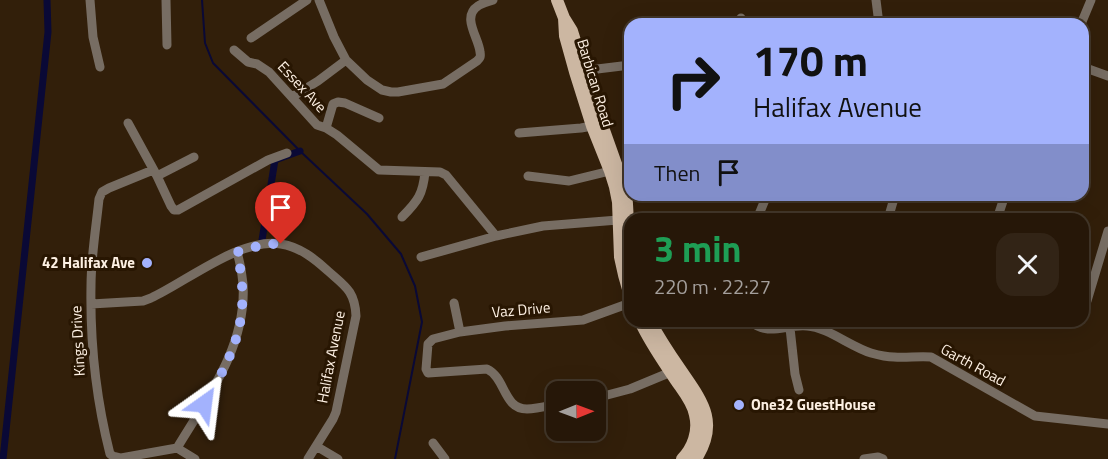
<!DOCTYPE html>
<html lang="en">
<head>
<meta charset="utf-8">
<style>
  body { margin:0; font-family:"Titillium Web",sans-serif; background:#322416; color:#f1f3f6; height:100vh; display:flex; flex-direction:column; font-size:22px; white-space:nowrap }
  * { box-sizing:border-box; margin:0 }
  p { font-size:20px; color:#a49f9c }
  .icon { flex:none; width:33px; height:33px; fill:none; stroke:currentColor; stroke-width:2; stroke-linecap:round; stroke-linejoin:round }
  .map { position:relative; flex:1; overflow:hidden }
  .drawer { position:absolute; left:624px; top:213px; width:465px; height:114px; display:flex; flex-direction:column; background:#261708; border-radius:18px; box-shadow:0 6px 24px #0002,0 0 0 2px #423629 }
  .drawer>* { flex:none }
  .banner { position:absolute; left:624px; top:18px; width:465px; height:183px; border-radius:18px; box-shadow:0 6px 24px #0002,0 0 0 2px #423629; background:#a3b2fd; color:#111; overflow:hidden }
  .needle { width:39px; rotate:89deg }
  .buttons { position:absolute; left:546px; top:381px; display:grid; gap:12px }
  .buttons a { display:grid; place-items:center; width:60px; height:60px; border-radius:12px; background:#261708; box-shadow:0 6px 24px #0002,0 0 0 2px #423629; font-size:30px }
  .pin { position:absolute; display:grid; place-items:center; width:51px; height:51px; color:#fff; margin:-62px -26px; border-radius:50% 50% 50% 0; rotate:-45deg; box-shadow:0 0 6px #0007 }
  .pin .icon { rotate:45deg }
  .me { position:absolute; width:66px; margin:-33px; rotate:31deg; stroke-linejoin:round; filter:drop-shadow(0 0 4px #0008) }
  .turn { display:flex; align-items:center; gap:21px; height:126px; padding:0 30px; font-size:27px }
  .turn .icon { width:78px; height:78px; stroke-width:2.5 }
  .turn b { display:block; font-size:42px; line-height:51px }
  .then { display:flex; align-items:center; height:57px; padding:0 30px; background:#0003; gap:12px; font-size:22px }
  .round { display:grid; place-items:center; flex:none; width:63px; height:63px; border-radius:18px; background:#322416 }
  .headline { display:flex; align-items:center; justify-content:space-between; height:102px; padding:0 30px }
  h1 { font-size:36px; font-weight:700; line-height:45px; color:#1e9e55 }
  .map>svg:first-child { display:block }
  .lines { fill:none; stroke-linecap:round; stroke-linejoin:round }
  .stream { stroke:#0a0936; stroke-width:2 }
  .canal { stroke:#0a0936; stroke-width:7 }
  .minor { stroke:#776d63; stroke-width:9 }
  .major { stroke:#ccb7a2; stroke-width:12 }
  .route { stroke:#a3b2fd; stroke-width:10; stroke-dasharray:0 18 }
  .poi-dot { fill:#a3b2fd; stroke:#281602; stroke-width:2 }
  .labels { text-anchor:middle; stroke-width:6; stroke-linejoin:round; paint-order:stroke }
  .street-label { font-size:15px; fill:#fdf0e3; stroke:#281602 }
  .poi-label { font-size:15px; font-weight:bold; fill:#fdf0e3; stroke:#281602; text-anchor:end }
</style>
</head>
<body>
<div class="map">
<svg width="1108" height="459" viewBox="0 0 1108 459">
  <rect width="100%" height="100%" fill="#321f0a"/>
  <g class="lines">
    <path class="stream" d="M 202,0 L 205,43 L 213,63 L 300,151 L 367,214 L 401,254 L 415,286 L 422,322 L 395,459"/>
    <path class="canal" d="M 262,240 L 275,160 L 300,151
      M 3,459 L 48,32 L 47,0"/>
    <path class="minor" d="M 90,0 L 93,37 L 100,67
      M 166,0 L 167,45
      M 319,0 L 334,37 L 346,60 L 367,80 L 382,90 L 391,92 L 398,92 L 443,84 L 477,61 C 480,58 481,57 480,52 C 479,38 461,17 478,6 C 482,3 488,2 493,0
      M 876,0 L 879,24
      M 741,18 L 741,24
      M 1081,24 L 1091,0
      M 251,38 L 307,0
      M 234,50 L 248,62 L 257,64 L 269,72 L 317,125 L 326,128 L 337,135 L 379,170 L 440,172 L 446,175 L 496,236
      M 1083,67 L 1108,76
      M 581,71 L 630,65
      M 292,97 L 318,81 L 346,60
      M 128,123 L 157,176 L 171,206 L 174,210 L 178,210 L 268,160 L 287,153
      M 326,128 L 333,104 L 338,102 L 345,103 L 379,118
      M 519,133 L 581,128 L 592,126
      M 153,170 L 109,188 L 102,192 L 99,199 C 96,228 91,257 91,286 C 90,342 96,399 110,454 L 113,456 L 121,458 L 177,448 L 195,459
      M 157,176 L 194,157
      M 528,176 L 569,181 L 610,171
      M 402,217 C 418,201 423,194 425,172
      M 757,219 L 767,195
      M 888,219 L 895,195
      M 997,219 L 1005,195
      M 421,257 L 496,236 L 543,226 L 618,220
      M 1087,301 L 1108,231
      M 454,303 L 460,332
      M 91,304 L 143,301 L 151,298 C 186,282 241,237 281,244 C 300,247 315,259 328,271 C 345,286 355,291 356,316 L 336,412 L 333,419 L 308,459
      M 750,321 C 769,337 785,324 807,326 C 827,327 851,347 871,353 C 878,355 886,357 894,357 C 906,358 918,356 931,357 L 1035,416 L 1108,424
      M 790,328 L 795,374 L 799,390
      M 596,398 L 630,389 L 671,372
      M 556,404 C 547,406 536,409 527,409 C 503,409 506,378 487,369 L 428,373 L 426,369 L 428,344 L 433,339 L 460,332 L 505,326 L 583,320 L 630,303
      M 433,443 L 445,459
      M 316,446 L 338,459
      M 177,448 C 207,398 247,346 243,284 C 242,273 240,262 237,252
      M 864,459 L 878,457 L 883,459"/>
    <path class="major" d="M 557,0 L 564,18 L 572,31 L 594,102 L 626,192 L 627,204 L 630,261
      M 564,18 L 565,36 L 575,72 L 592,126 L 610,171 L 615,187 L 618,202 L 620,257 L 624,275 L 630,296
      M 640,321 C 650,343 664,362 677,382 C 684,392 693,403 695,415 C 699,431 693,448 682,459
      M 650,321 C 659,338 669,353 680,369 C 701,400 720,421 696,459"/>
  </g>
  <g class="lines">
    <path class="route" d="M 204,404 C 237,350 251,315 237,252 L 266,244 L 281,244"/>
  </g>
  <g class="poi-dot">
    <circle cx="147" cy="263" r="6"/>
    <circle cx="739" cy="405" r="6"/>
  </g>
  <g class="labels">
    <g class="street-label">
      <text transform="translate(595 83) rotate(73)" y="5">Barbican Road</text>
      <text transform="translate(302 87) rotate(47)" y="5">Essex Ave</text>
      <text transform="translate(521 310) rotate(-5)" y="5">Vaz Drive</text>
      <text transform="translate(78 341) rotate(-93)" y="5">Kings Drive</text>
      <text transform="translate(331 357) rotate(-79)" y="5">Halifax Avenue</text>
      <text transform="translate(973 365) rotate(29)" y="5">Garth Road</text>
    </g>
    <g class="poi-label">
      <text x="135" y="268">42 Halifax Ave</text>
      <text x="751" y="410" text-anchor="start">One32 GuestHouse</text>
    </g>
  </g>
</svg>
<div class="buttons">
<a><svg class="needle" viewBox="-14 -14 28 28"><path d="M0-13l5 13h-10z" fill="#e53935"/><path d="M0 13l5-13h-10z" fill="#a49f9c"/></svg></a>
</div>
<div class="pin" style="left:281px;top:244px;background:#d93025"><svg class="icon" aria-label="arrive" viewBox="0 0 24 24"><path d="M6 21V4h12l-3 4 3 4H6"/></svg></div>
<svg class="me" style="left:204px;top:404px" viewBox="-20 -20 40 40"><path d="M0-17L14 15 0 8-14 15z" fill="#a3b2fd" stroke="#fff" stroke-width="4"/></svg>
<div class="banner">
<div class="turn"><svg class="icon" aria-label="right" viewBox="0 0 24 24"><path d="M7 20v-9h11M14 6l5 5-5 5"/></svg><div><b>170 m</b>Halifax Avenue</div></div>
<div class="then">Then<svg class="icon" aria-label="arrive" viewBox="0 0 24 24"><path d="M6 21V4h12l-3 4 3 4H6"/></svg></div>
</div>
<section class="drawer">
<div class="headline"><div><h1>3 min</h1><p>220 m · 22:27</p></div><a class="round"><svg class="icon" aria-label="close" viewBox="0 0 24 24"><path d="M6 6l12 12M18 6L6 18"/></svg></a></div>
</section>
</div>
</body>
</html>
